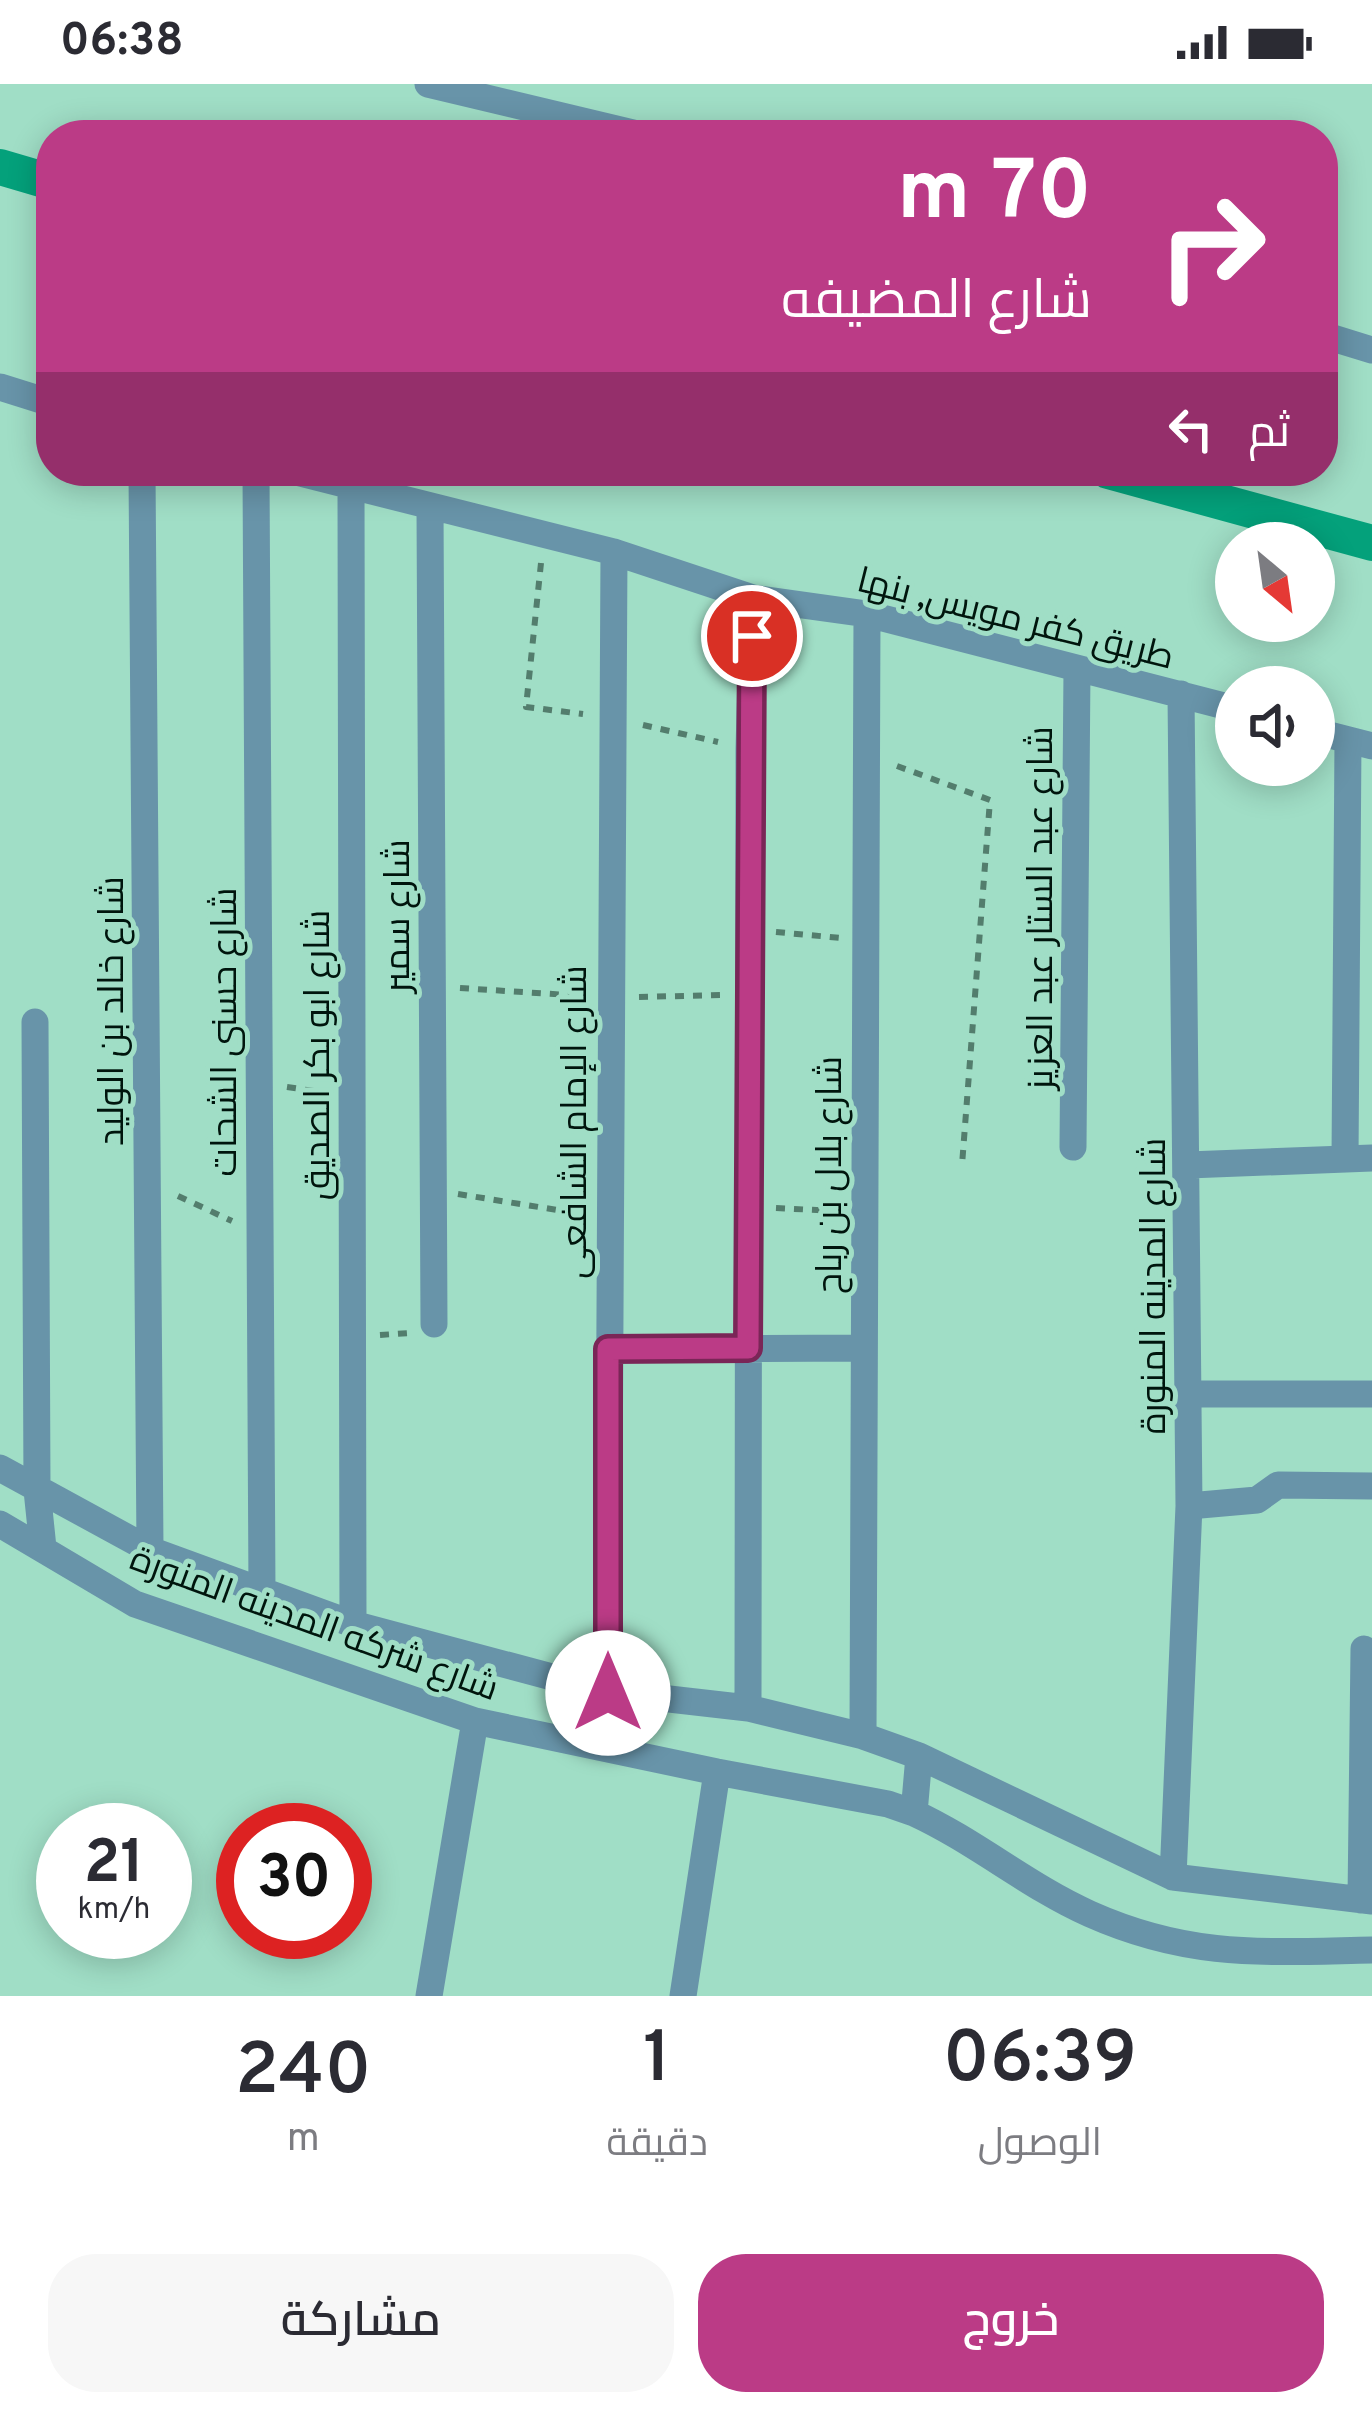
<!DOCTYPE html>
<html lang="ar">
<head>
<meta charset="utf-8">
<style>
  body { margin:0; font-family:Overpass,Cairo,sans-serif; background:#f7f7f7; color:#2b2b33; direction:rtl; height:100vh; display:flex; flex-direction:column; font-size:45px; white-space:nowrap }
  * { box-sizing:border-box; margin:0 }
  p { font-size:39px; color:#7c7c81 }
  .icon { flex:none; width:66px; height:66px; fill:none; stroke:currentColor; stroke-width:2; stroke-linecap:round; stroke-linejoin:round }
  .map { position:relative; height:1912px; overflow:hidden; direction:ltr }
  .sheet { display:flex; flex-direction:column; background:#fff; flex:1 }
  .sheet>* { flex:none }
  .top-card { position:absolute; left:36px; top:36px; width:1302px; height:366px; border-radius:48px; box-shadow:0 6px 30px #0003; direction:rtl; background:#bb3b86; color:#fff; overflow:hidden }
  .needle { width:78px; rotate:151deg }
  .controls { position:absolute; left:1215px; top:438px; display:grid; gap:24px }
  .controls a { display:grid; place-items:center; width:120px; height:120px; border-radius:50%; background:#fff; box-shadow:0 6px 30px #0003; font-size:60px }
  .speed { position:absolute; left:36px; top:1719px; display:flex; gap:24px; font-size:60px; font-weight:700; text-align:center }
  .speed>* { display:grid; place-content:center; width:156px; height:156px; border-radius:50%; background:#fff; box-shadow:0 6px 30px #0003; line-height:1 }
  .speed small { font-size:30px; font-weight:400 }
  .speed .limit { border:18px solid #d22; background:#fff; color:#111 }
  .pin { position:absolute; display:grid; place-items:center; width:102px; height:102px; color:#fff; margin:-51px; border:6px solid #fff; border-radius:50%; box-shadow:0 3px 12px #0007 }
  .me { position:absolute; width:132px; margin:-66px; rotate:0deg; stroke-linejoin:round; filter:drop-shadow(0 0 9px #0008) }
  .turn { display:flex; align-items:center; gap:42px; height:252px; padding:0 48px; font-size:54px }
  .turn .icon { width:156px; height:156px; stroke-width:2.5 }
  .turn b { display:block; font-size:84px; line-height:102px }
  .then { display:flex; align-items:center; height:114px; padding:0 48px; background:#0003; gap:24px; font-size:45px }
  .eta { display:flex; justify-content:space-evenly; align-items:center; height:204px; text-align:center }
  .eta b { font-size:72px; font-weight:600; line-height:84px }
  .button { display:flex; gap:24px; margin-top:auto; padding:24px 48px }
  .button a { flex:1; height:138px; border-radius:48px; background:#bb3b86; color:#fff; font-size:48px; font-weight:600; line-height:138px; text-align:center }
  .button a+a { background:#f7f7f7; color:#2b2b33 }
  .status { display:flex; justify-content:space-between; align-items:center; height:84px; padding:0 60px; background:#fff; direction:ltr }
  .status svg { height:33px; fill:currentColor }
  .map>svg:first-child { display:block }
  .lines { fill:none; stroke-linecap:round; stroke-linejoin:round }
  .canal { stroke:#04a17b; stroke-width:36 }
  .path { stroke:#537d6d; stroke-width:6; stroke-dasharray:9 9; stroke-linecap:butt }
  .street { stroke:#6894a9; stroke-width:27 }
  .route-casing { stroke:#7a2657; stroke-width:30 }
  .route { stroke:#bb3b86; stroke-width:21 }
  .labels { text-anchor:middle; stroke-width:10; stroke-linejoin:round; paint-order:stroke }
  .street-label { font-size:36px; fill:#00150d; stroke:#a0dec6 }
</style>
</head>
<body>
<div class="status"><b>06:38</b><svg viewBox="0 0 49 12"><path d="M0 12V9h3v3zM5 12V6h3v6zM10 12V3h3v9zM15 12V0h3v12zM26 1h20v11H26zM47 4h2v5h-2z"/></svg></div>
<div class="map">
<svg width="1372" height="1912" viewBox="0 0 1372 1912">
  <rect width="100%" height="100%" fill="#a0dec6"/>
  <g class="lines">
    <path class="canal" d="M 0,83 L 51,98
      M 1108,387 L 1372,459"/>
    <path class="path" d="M 541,479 L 526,623 L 583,630
      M 643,641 L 718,658
      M 897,682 L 990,716 L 962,1081
      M 776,848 L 841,854
      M 460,904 L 584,912
      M 639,913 L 722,911
      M 287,1003 L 327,1009
      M 458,1110 L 582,1130
      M 178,1112 L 232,1137
      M 776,1124 L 835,1127
      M 380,1251 L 409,1249"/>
    <path class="street" d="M 428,0 L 641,51
      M 1323,251 L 1372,266
      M 0,303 L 51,319
      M 142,387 L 150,1466
      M 256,387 L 262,1509
      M 292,387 L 614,468 L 753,514 L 867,530 L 1236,625
      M 351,403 L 353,1540
      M 430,424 L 434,1240
      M 1314,647 L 1372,662
      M 35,938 L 37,1406 L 43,1464
      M 1073,1063 L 1077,585
      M 1345,1075 L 1348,656
      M 1188,1081 L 1372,1074
      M 608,1265 L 864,1264
      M 1189,1310 L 1372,1310
      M 0,1384 L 150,1466 L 353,1540 L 608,1608 L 748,1624 L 863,1652 L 919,1672 L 1173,1793 L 1372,1817
      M 1189,1422 L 1257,1416 L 1278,1401 L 1372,1402
      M 0,1440 L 135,1520 L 475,1637 L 717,1688 L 888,1720 L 914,1729 C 975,1757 1029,1803 1090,1830 C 1191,1875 1266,1868 1372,1866
      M 608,1608 L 614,468
      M 748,1624 L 749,665 L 753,514
      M 863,1652 L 867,530
      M 914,1729 L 919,1672
      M 1173,1793 L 1189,1422 L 1181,610
      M 1361,1816 L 1364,1565
      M 429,1912 L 475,1637
      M 683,1912 L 717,1688"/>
  </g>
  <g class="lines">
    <g class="route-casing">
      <path id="route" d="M 608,1609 L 608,1265 L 748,1264 L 752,552"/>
    </g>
    <use href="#route" class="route"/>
  </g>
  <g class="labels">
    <g class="street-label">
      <text transform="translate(1016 533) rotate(14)" y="13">طريق كفر مويس, بنها</text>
      <text transform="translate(1039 824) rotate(-90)" y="13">شارع عبد الستار عبد العزيز</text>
      <text transform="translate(396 832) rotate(-90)" y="13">شارع سمير</text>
      <text transform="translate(110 927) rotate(-90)" y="13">شارع خالد بن الوليد</text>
      <text transform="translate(223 948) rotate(-90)" y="13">شارع حسنى الشحات</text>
      <text transform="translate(316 971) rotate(-90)" y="13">شارع ابو بكر الصديق</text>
      <text transform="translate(573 1038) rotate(-90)" y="13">شارع الإمام الشافعى</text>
      <text transform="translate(828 1091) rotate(-90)" y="13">شارع بلال بن رباح</text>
      <text transform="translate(1152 1202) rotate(-90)" y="13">شارع المدينه المنورة</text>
      <text transform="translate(315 1538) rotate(20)" y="13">شارع شركه المدينه المنورة</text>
    </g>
  </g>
</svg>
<div class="controls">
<a><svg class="needle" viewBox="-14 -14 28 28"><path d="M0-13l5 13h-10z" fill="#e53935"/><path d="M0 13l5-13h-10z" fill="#7c7c81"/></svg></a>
<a><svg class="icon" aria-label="sound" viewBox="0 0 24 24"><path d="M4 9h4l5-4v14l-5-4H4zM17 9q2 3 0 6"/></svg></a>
</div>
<div class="speed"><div>21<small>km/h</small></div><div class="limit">30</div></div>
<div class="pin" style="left:752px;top:552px;background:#d93025"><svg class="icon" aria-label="arrive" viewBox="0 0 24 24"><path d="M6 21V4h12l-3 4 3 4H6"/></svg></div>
<svg class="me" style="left:608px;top:1609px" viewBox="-20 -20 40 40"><circle r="19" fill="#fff"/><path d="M0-13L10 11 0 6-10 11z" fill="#bb3b86"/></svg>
<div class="top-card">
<div class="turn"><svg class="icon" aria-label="right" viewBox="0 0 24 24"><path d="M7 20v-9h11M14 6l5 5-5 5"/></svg><div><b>70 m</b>شارع المضيفه</div></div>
<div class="then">ثم<svg class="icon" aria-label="left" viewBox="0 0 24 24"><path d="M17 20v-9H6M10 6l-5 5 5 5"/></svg></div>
</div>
</div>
<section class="sheet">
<div class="eta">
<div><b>06:39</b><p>الوصول</p></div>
<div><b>1</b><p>دقيقة</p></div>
<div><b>240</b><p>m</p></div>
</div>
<div class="button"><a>خروج</a><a>مشاركة</a></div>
</section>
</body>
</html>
